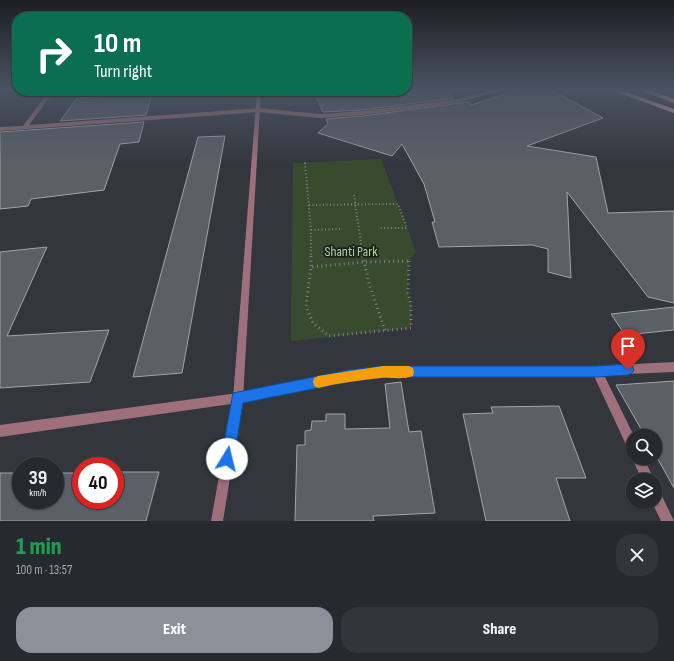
<!DOCTYPE html>
<html lang="en">
<head>
<meta charset="utf-8">
<style>
  body { margin:0; font-family:"Sofia Sans Condensed",sans-serif; background:#32353a; color:#f1f3f6; height:100vh; display:flex; flex-direction:column; font-size:15px; white-space:nowrap }
  * { box-sizing:border-box; margin:0 }
  p { font-size:13px; color:#a4a6aa }
  .icon { flex:none; width:22px; height:22px; fill:none; stroke:currentColor; stroke-width:2; stroke-linecap:round; stroke-linejoin:round }
  .map { position:relative; height:521px; overflow:hidden }
  .details { display:flex; flex-direction:column; background:#26292e; flex:1 }
  .details>* { flex:none }
  .top-card { position:absolute; left:12px; top:12px; width:400px; height:84px; border-radius:16px; box-shadow:0 1px 3px #0004,0 0 0 1px #42454a; background:#0b6e4f; color:#fff; overflow:hidden }
  .fabs { position:absolute; left:626px; top:429px; display:grid; gap:8px }
  .fabs a { display:grid; place-items:center; width:36px; height:36px; border-radius:50%; background:#26292e; box-shadow:0 1px 3px #0004,0 0 0 1px #42454a; font-size:20px }
  .speed { position:absolute; left:12px; top:457px; display:flex; gap:8px; font-size:20px; font-weight:700; text-align:center }
  .speed>* { display:grid; place-content:center; width:52px; height:52px; border-radius:50%; background:#26292e; box-shadow:0 1px 3px #0004,0 0 0 1px #42454a; line-height:1 }
  .speed small { font-size:10px; font-weight:400 }
  .speed .limit { border:6px solid #d22; background:#fff; color:#111 }
  .pin { position:absolute; display:grid; place-items:center; width:34px; height:34px; color:#fff; margin:-41px -17px; border-radius:50% 50% 50% 0; rotate:-45deg; box-shadow:0 0 4px #0007 }
  .pin .icon { rotate:45deg }
  .me { position:absolute; width:44px; margin:-22px; rotate:9deg; stroke-linejoin:round; filter:drop-shadow(0 0 3px #0008) }
  .turn { display:flex; align-items:center; gap:14px; height:84px; padding:0 16px; font-size:18px }
  .turn .icon { width:52px; height:52px; stroke-width:2.5 }
  .turn b { display:block; font-size:28px; line-height:34px }
  .round { display:grid; place-items:center; flex:none; width:42px; height:42px; border-radius:16px; background:#32353a }
  .summary { display:flex; align-items:center; justify-content:space-between; height:68px; padding:0 16px }
  h1 { font-size:24px; font-weight:800; line-height:30px; color:#1e9e55 }
  .cta { display:flex; gap:8px; margin-top:auto; padding:8px 16px }
  .cta a { flex:1; height:46px; border-radius:16px; background:#8c9099; color:#fff; font-size:16px; font-weight:800; line-height:46px; text-align:center }
  .cta a+a { background:#32353a; color:#f1f3f6 }
  .map>svg:first-child { display:block }
  .green { fill:#394b2e }
  .building { fill:#5b5f66; stroke:#a0a5ac }
  .lines { fill:none; stroke-linecap:round; stroke-linejoin:round }
  .path-far2 { stroke:#7e8187; stroke-width:1.5; stroke-dasharray:0.5 2; stroke-linecap:butt }
  .path-far1 { stroke:#7e8187; stroke-width:2; stroke-dasharray:1 2.5; stroke-linecap:butt }
  .path { stroke:#7e8187; stroke-width:3; stroke-dasharray:1 3.5; stroke-linecap:butt }
  .minor { fill:#9d707b; fill-rule:evenodd }
  .tertiary { fill:#9d707b; fill-rule:evenodd }
  .primary { fill:#f7aebf; fill-rule:evenodd }
  .route { fill:#1a73e8; stroke:#114b97 }
  .slow { fill:#f59e0b }
  .labels { text-anchor:middle; stroke-width:3.5; stroke-linejoin:round; paint-order:stroke }
  .park-label { font-size:14px; fill:#afd896; stroke:#1c1e21 }
</style>
</head>
<body>
<div class="map">
<svg width="674" height="521" viewBox="0 0 674 521">
  <rect width="100%" height="100%" fill="#33373d"/>
  <path class="green" d="M 381,159 L 416,252 L 409,261 L 408,293 L 411,304 L 411,328 L 291,341 L 293,163 Z"/>
  <path class="building" d="M 407,90 L 446,90 L 453,98 L 362,110 L 323,112 L 314,91 Z
    M 518,90 L 551,90 L 603,118 L 527,146 L 596,157 L 608,213 L 674,211 L 674,303 L 648,297 L 567,192 L 571,278 L 548,272 L 548,249 L 532,245 L 439,247 L 432,222 L 435,222 L 424,184 L 402,144 L 392,156 L 318,133 L 328,124 L 326,119 L 362,116 L 468,102 L 471,105 Z
    M 152,94 L 146,115 L 60,121 L 77,98 Z
    M 144,122 L 139,142 L 120,144 L 104,190 L 31,199 L 28,206 L 0,209 L 0,132 Z
    M 225,136 L 182,373 L 133,377 L 198,137 Z
    M 47,247 L 7,336 L 109,330 L 90,382 L 0,388 L 0,252 Z
    M 674,307 L 674,330 L 625,335 L 611,314 Z
    M 674,381 L 674,488 L 655,454 L 655,436 L 645,436 L 616,385 Z
    M 401,382 L 409,432 L 421,431 L 435,513 L 373,516 L 374,521 L 295,521 L 297,445 L 305,445 L 305,431 L 311,430 L 312,421 L 326,421 L 326,414 L 345,414 L 345,429 L 390,428 L 385,384 Z
    M 559,406 L 586,478 L 556,478 L 570,521 L 486,521 L 463,414 L 493,413 L 491,407 Z
    M 115,472 L 159,472 L 146,521 L 0,521 L 0,473 L 21,473 L 21,500 L 55,500 L 55,473 L 81,473 L 81,500 L 115,500 Z"/>
  <g class="lines">
    <path class="path-far2" d="M 305,162 L 305,164"/>
    <path class="path-far1" d="M 305,163 L 311,230 L 311,257
      M 354,195 L 363,257
      M 309,205 L 398,204 L 407,228 L 378,228
      M 311,230 L 341,229"/>
    <path class="path" d="M 311,256 L 311,267
      M 363,256 L 369,283 L 385,331
      M 409,261 L 408,293 L 411,304 L 411,328 L 329,336 L 313,323 L 306,306 L 311,267 L 365,262 Z"/>
    <path class="minor" d="M 496,90 L 505,90 L 455,103 L 362,115 L 320,118 L 258,112 L 0,131 L 0,127 L 23,126 L 49,91 L 54,91 L 29,125 L 258,108 L 320,114 L 362,111 L 455,99 Z
      M 674,362 L 674,372 L 604,375 L 634,436 L 633,453 L 629,451 L 594,376 L 383,377 L 348,381 L 238,403 L 0,437 L 0,425 L 238,393 L 348,371 L 383,367 L 597,366 Z
      M 633,456 L 633,458 L 644,458 L 654,480 L 642,480 L 632,458 Z
      M 655,488 L 659,490 L 674,521 L 661,521 L 652,502 L 655,502 Z"/>
    <path class="tertiary" d="M 257,91 L 261,91 L 243,398 L 223,521 L 211,521 L 233,398 Z"/>
    <path class="primary" d="M 611,90 L 620,90 L 674,109 L 674,113 Z
      M 640,90 L 649,90 L 674,99 L 674,103 Z"/>
  </g>
  <linearGradient id="sky" x2="0" y2="1"><stop stop-color="#1c1e22"/><stop offset="0.55" stop-color="#4a5362"/><stop offset="1" stop-color="#4a5362" stop-opacity="0"/></linearGradient>
  <rect width="674" height="163" fill="url(#sky)"/>
  <path class="route" d="M 628,364 L 632,366 L 634,370 L 632,373 L 628,375 L 597,377 L 383,377 L 348,382 L 243,403 L 234,459 L 232,464 L 227,466 L 223,464 L 221,459 L 232,398 L 233,393 L 348,370 L 383,366 L 597,366 Z"/>
  <path class="slow" d="M 383,366 L 409,366 L 413,368 L 414,372 L 413,376 C 403,380 391,377 381,378 C 360,380 339,383 318,388 L 314,386 L 313,382 L 314,378 L 318,376 Z"/>
  <g class="labels">
    <g class="park-label">
      <text x="351" y="256">Shanti Park</text>
    </g>
  </g>
</svg>
<div class="fabs">
<a><svg class="icon" aria-label="search" viewBox="0 0 24 24"><circle cx="10" cy="10" r="6"/><path d="M15 15l6 6"/></svg></a>
<a><svg class="icon" aria-label="layers" viewBox="0 0 24 24"><path d="M12 4l9 5-9 5-9-5zM3 14l9 5 9-5"/></svg></a>
</div>
<div class="speed"><div>39<small>km/h</small></div><div class="limit">40</div></div>
<div class="pin" style="left:628px;top:370px;background:#d93025"><svg class="icon" aria-label="arrive" viewBox="0 0 24 24"><path d="M6 21V4h12l-3 4 3 4H6"/></svg></div>
<svg class="me" style="left:227px;top:459px" viewBox="-20 -20 40 40"><circle r="19" fill="#fff"/><path d="M0-13L10 11 0 6-10 11z" fill="#1a73e8"/></svg>
<div class="top-card">
<div class="turn"><svg class="icon" aria-label="right" viewBox="0 0 24 24"><path d="M7 20v-9h11M14 6l5 5-5 5"/></svg><div><b>10 m</b>Turn right</div></div>
</div>
</div>
<section class="details">
<div class="summary"><div><h1>1 min</h1><p>100 m · 13:57</p></div><a class="round"><svg class="icon" aria-label="close" viewBox="0 0 24 24"><path d="M6 6l12 12M18 6L6 18"/></svg></a></div>
<div class="cta"><a>Exit</a><a>Share</a></div>
</section>
</body>
</html>
